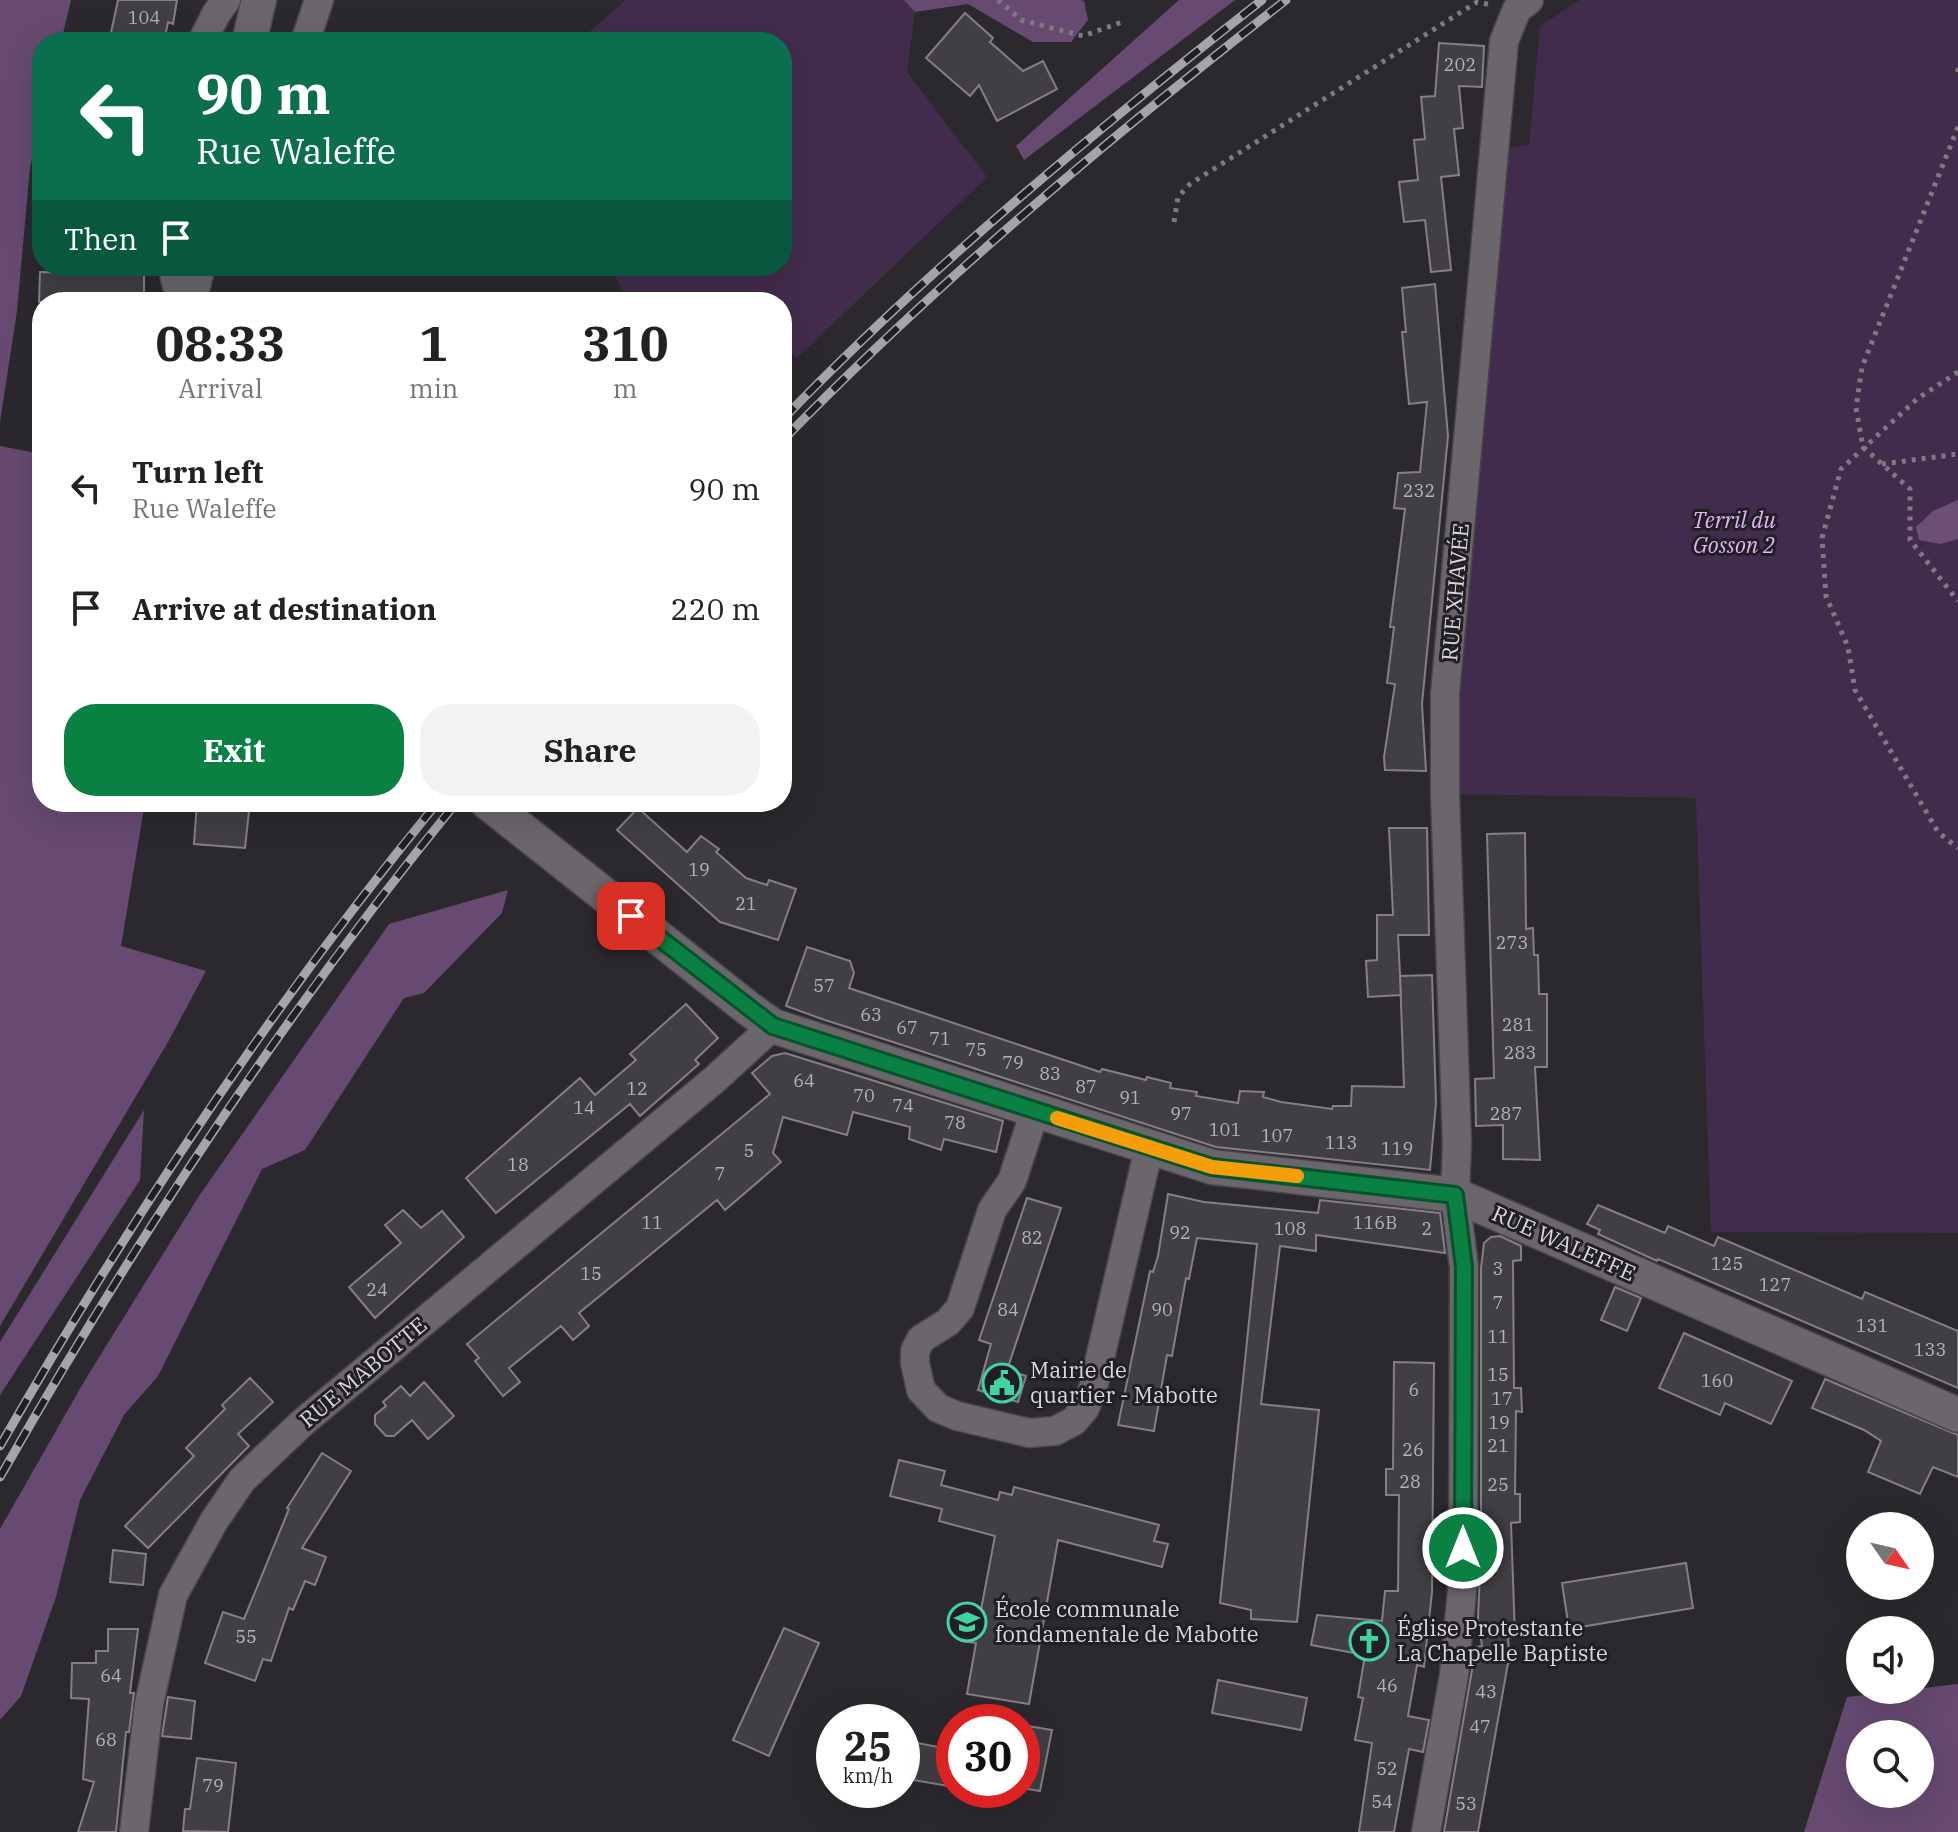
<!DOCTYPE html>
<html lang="en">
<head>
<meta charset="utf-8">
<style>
  body { margin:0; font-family:"IBM Plex Serif",serif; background:#f2f2f2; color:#222; height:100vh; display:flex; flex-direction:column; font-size:30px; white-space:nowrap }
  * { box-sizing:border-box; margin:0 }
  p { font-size:26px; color:#767676 }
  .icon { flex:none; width:44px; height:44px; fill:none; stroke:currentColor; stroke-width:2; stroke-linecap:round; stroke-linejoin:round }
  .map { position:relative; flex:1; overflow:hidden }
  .sheet { position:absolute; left:32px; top:292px; width:760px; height:520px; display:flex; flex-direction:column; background:#fff; border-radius:32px; box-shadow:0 8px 32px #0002 }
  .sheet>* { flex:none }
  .banner { position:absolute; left:32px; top:32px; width:760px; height:244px; border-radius:32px; box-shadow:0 8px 32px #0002; background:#0b6e4f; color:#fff; overflow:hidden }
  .needle { width:52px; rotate:124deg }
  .tools { position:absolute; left:1846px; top:1512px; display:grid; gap:16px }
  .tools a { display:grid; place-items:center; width:88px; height:88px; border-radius:50%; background:#fff; box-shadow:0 8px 32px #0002; font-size:40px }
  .speed { position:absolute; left:816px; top:1704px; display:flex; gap:16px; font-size:40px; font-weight:700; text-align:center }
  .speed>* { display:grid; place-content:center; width:104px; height:104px; border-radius:50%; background:#fff; box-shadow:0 8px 32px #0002; line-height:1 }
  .speed small { font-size:20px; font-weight:400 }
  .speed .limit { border:12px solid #d22; background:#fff; color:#111 }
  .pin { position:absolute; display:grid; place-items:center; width:68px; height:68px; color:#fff; margin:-34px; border-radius:16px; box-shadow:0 4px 12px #0006 }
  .me { position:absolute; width:88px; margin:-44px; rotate:0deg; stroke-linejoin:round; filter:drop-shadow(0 0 6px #0008) }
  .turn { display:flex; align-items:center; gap:28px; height:168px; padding:0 32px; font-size:36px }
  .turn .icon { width:104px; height:104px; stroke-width:2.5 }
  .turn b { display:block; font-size:56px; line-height:68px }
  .then { display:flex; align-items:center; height:76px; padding:0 32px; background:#0003; gap:16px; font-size:30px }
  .eta { display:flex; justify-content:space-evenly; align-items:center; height:136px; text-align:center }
  .eta b { font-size:48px; font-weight:700; line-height:56px }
  .action { display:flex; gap:16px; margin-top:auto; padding:16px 32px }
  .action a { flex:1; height:92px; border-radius:32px; background:#0b8043; color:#fff; font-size:32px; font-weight:700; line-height:92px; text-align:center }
  .action a+a { background:#f2f2f2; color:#222 }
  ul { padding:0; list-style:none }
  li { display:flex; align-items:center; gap:24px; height:120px; padding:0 32px }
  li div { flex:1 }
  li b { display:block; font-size:30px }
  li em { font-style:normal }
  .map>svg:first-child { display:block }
  .green { fill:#422c4b }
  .forest { fill:#664a72; fill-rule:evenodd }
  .water { fill:#6b4f77 }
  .building { fill:#423f44; stroke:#847f85; stroke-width:2 }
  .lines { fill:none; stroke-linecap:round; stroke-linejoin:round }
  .minor-casing { stroke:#474549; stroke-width:31 }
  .tertiary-casing { stroke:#474549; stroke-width:37 }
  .path { stroke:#7e7b7f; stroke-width:5; stroke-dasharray:4 6; stroke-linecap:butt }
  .minor { stroke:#6a666c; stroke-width:28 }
  .tertiary { stroke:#6a666c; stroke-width:34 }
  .rail-casing { stroke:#a7a4a8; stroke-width:9 }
  .rail { stroke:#221f24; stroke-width:6; stroke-dasharray:18; stroke-linecap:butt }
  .route-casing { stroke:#07532c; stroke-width:20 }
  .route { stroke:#0b8043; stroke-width:14 }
  .slow { stroke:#f59e0b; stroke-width:14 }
  .labels { text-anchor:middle; stroke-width:6; stroke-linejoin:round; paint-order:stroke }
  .number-label { font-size:18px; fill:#b4b2b5 }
  .park-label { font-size:22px; font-style:italic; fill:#e3b5f6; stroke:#221f24 }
  .street-label { font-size:22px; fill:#dad8db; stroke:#221f24 }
  .poi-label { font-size:22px; fill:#dad8db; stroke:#221f24; text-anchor:start }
</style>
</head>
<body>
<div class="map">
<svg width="1958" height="1832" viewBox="0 0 1958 1832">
  <rect width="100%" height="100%" fill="#2c292e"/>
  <path class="green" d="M 626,0 L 904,0 L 915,12 L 907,72 L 987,177 L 797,358 L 782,348 L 782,302 L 626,302 L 612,266 L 782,266 L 782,42 L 578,42 Z
    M 1580,0 L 1958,0 L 1958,1233 L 1711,1232 L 1696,798 L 1445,794 L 1508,148 L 1529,145 L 1540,26 Z"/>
  <path class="forest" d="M 0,0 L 71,0 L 61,42 L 42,42 L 42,120 L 30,167 L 17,311 L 0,422 Z
    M 904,0 L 1081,0 L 1084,1 L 1088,20 L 1071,42 L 1033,42 L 968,4 L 915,12 Z
    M 1179,0 L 1235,0 L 1024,160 L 1016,146 Z
    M 0,446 L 42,454 L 42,802 L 145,802 L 121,946 L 206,971 L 168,1042 L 0,1326 Z
    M 508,890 L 502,913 L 424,993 L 404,998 L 305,1150 L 262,1169 L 158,1376 L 124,1415 L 80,1500 L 56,1597 L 21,1696 L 0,1720 L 0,1529 L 85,1380 L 199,1196 L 389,924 Z
    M 144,1110 L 140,1180 L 0,1395 L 0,1342 Z
    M 1958,1684 L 1958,1832 L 1804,1832 L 1847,1697 ZM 1860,1734 L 1920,1734 L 1920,1794 L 1860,1794 Z"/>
  <path class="water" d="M 1958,500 L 1958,539 L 1940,544 L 1919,540 L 1916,527 L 1933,511 Z"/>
  <path class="building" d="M 118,0 L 177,0 L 173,24 L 168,22 L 164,42 L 109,42 Z
    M 965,13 L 993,38 L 990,42 L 1023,71 L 1043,61 L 1057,89 L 997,121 L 979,85 L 970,96 L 926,58 Z
    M 1439,43 L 1484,46 L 1482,87 L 1459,86 L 1463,128 L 1454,129 L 1459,175 L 1441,177 L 1451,270 L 1431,272 L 1425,220 L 1404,222 L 1399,182 L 1418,180 L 1414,140 L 1425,139 L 1421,97 L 1435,96 Z
    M 40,272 L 144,273 L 144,302 L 39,302 Z
    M 1435,284 L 1448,436 L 1422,704 L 1426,771 L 1385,770 L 1384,757 L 1395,684 L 1387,683 L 1394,627 L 1390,627 L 1405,509 L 1394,508 L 1398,473 L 1420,472 L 1427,402 L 1409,404 L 1402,332 L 1406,332 L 1402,288 Z
    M 197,802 L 250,802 L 245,848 L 194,844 Z
    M 638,808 L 687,852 L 701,836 L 719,849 L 716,852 L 746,878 L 767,885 L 769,880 L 796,889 L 778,940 L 720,922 L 617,830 Z
    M 1389,828 L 1427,828 L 1429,935 L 1398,935 L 1401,995 L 1368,997 L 1366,961 L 1377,960 L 1377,915 L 1393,915 Z
    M 1525,833 L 1526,929 L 1533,928 L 1534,955 L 1538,955 L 1539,994 L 1547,994 L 1547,1067 L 1535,1067 L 1540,1160 L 1503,1159 L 1503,1125 L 1476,1126 L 1475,1079 L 1494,1078 L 1487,834 Z
    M 807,947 L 850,961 L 854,973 L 849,988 L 1100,1072 L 1102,1069 L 1146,1080 L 1147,1077 L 1171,1083 L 1170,1088 L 1197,1092 L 1196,1096 L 1238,1103 L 1240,1091 L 1264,1092 L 1263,1097 L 1281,1102 L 1332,1109 L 1333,1106 L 1351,1106 L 1352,1086 L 1404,1087 L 1400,976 L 1432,975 L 1436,1103 L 1430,1170 L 1216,1147 L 822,1019 L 786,1006 Z
    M 686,1004 L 718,1038 L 695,1060 L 699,1064 L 640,1116 L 630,1104 L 496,1213 L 466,1178 L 580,1078 L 595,1095 L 636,1060 L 630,1054 Z
    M 785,1053 L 1003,1121 L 996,1152 L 944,1139 L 941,1150 L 909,1139 L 910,1127 L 853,1112 L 847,1135 L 783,1117 L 773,1153 L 781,1162 L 725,1210 L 717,1200 L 579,1313 L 589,1326 L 573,1340 L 561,1326 L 509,1368 L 520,1382 L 503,1396 L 475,1361 L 479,1358 L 467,1344 L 770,1094 L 752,1073 L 772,1056 Z
    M 1168,1194 L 1204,1202 L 1318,1213 L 1320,1200 L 1440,1213 L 1445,1253 L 1316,1235 L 1316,1251 L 1280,1246 L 1261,1404 L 1319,1410 L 1297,1622 L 1251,1619 L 1251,1610 L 1220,1603 L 1257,1244 L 1197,1238 L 1189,1279 L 1186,1278 L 1172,1356 L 1167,1355 L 1154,1431 L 1118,1425 L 1150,1271 L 1153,1272 L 1158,1256 Z
    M 1027,1198 L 1061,1208 L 1007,1370 L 1026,1376 L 1018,1402 L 978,1390 L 991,1344 L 979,1340 Z
    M 1598,1205 L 1665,1233 L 1668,1226 L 1714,1246 L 1718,1237 L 1862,1299 L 1865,1292 L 1958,1331 L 1958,1388 L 1658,1259 L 1657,1261 L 1598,1234 L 1600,1230 L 1587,1224 Z
    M 403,1210 L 421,1228 L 442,1211 L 464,1237 L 375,1318 L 349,1287 L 401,1243 L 385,1225 Z
    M 1500,1236 L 1521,1246 L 1521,1260 L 1513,1261 L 1514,1388 L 1521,1388 L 1522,1412 L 1516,1411 L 1515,1494 L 1520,1494 L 1520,1522 L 1511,1523 L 1515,1637 L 1508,1638 L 1510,1663 L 1508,1663 L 1478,1832 L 1444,1832 L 1476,1647 L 1482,1646 L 1478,1618 L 1481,1547 L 1481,1268 L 1484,1243 L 1491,1237 Z
    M 1615,1287 L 1641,1298 L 1627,1331 L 1601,1320 Z
    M 1684,1333 L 1792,1381 L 1771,1424 L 1725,1403 L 1720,1415 L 1659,1388 Z
    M 1394,1362 L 1434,1363 L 1432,1592 L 1424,1667 L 1417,1665 L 1408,1716 L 1429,1720 L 1423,1752 L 1409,1749 L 1394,1832 L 1359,1832 L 1372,1743 L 1355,1740 L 1363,1698 L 1358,1697 L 1365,1655 L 1311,1645 L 1317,1615 L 1382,1621 L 1385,1591 L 1398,1591 L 1399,1495 L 1386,1495 L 1386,1469 L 1393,1469 Z
    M 250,1378 L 273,1402 L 238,1434 L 249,1446 L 148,1548 L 125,1526 L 194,1456 L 186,1448 L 225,1409 L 222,1405 Z
    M 1825,1379 L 1958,1435 L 1958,1477 L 1933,1467 L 1920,1494 L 1868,1472 L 1881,1441 L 1864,1430 L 1812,1408 Z
    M 424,1382 L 454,1416 L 428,1439 L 412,1420 L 394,1436 L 386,1436 L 375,1424 L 375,1415 L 386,1406 L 383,1402 L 401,1386 L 410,1396 Z
    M 322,1453 L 351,1471 L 302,1548 L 326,1557 L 315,1585 L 305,1581 L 293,1610 L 289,1608 L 271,1661 L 263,1659 L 255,1681 L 205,1663 L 223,1612 L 244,1619 L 289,1509 L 287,1508 Z
    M 899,1460 L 945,1471 L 941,1485 L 998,1500 L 1000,1492 L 1012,1495 L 1014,1487 L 1159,1525 L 1154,1541 L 1168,1544 L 1162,1567 L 1058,1540 L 1029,1704 L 967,1694 L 976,1643 L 961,1641 L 966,1612 L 980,1615 L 995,1536 L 939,1521 L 942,1509 L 890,1496 Z
    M 113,1550 L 146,1554 L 143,1585 L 110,1582 Z
    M 1686,1563 L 1693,1608 L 1569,1629 L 1562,1583 Z
    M 784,1628 L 819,1643 L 769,1756 L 733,1740 Z
    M 108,1629 L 138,1629 L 130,1693 L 134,1693 L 129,1732 L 126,1732 L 116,1832 L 78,1832 L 94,1782 L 83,1779 L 89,1699 L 71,1698 L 72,1663 L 96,1663 L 96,1651 L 108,1651 Z
    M 1218,1680 L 1307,1698 L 1301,1730 L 1212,1713 Z
    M 168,1697 L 195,1701 L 191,1739 L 162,1736 Z
    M 1022,1725 L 1052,1730 L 1040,1791 L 1022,1788 Z
    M 902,1740 L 954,1750 L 954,1787 L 902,1778 Z
    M 197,1758 L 236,1763 L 228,1832 L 183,1831 L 185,1809 L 190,1809 Z"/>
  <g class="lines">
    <g class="minor-casing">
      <path id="minor" d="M 202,42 L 216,14 L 226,0
        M 305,42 L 319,0
        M 172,266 L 181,302
        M 1035,1111 L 1012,1181 L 992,1210 L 960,1308 L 948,1322 L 921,1339 L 915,1351 L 915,1363 L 921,1390 L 938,1408 L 957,1416 L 1029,1433 L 1055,1431 L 1074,1421 L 1085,1408 L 1093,1388 L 1149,1148
        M 134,1832 L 149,1704 L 173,1595 L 214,1521 L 242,1480 L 302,1423 L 714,1080 L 773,1026
        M 1426,1832 L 1454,1675 L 1463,1580 L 1464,1267 L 1455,1195 L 1457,1144 L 1445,794 L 1445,694 L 1504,41 L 1517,9 L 1529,0"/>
    </g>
    <g class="tertiary-casing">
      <path id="tertiary" d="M 249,42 L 259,0
        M 189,302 L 198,266
        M 487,802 L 749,1009 L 773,1026 L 1212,1167 L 1455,1195 L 1958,1415"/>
    </g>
    <path class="path" d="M 998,0 L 1021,20 L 1083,36 L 1122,22
      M 1958,68 L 1958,72
      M 1958,127 L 1862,367 L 1856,408 L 1863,447 L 1910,489 L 1910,540 L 1958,601
      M 1174,222 L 1178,197 L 1190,184 L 1477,2 L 1492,5
      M 1958,372 L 1917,399 L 1841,469 L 1822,538 L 1826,596 L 1848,647 L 1855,690 L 1938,832 L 1958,848
      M 1882,464 L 1958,454"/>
    <use href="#minor" class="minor"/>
    <use href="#tertiary" class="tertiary"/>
    <g class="rail-casing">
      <path id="rail" d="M 782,420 C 930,267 1095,131 1262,0
        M 782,441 C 938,281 1110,137 1286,0
        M 0,1446 C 129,1221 273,1003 438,802
        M 0,1477 C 135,1240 284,1013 457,802"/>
    </g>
    <use href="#rail" class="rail"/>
  </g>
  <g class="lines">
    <g class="route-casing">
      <path id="route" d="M 631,916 L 773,1026 L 1212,1167 L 1455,1195 L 1464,1267 L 1463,1548"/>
    </g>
    <use href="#route" class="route"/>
    <path class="slow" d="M 1057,1118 L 1212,1167 L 1297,1176"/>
  </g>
  <defs>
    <g id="civic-ring" transform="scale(2)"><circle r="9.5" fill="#221f24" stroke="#40d4a2" stroke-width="1.5"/><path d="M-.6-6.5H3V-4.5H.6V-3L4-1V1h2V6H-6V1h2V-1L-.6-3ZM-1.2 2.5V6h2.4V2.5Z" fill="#40d4a2"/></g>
    <g id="school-ring" transform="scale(2)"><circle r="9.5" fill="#221f24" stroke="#40d4a2" stroke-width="1.5"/><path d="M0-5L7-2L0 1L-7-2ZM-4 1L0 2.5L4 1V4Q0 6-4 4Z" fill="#40d4a2"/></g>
    <g id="church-ring" transform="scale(2)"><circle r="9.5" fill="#221f24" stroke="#40d4a2" stroke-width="1.5"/><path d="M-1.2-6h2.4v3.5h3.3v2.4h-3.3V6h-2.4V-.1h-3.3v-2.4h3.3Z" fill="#40d4a2"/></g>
  </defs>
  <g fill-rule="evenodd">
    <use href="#civic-ring" x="1002" y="1383"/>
    <use href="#school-ring" x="967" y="1622"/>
    <use href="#church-ring" x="1369" y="1641"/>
  </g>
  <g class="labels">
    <g class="number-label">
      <text x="144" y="24">104</text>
      <text x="1460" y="71">202</text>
      <text x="1419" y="497">232</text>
      <text x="699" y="876">19</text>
      <text x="746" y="910">21</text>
      <text x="1512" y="949">273</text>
      <text x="824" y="992">57</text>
      <text x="871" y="1021">63</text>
      <text x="1518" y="1031">281</text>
      <text x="907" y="1034">67</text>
      <text x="940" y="1045">71</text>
      <text x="976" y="1056">75</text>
      <text x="1520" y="1059">283</text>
      <text x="1013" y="1069">79</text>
      <text x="1050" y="1080">83</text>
      <text x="804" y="1087">64</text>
      <text x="1086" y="1093">87</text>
      <text x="637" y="1095">12</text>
      <text x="864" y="1102">70</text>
      <text x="1130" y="1104">91</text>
      <text x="903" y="1112">74</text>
      <text x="584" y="1114">14</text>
      <text x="1181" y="1120">97</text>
      <text x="1506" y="1120">287</text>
      <text x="955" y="1129">78</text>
      <text x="1225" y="1136">101</text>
      <text x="1277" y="1142">107</text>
      <text x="1341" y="1149">113</text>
      <text x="1397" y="1155">119</text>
      <text x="749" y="1157">5</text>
      <text x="518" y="1171">18</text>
      <text x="720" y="1180">7</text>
      <text x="652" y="1229">11</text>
      <text x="1375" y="1229">116B</text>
      <text x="1290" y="1235">108</text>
      <text x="1427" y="1235">2</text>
      <text x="1180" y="1239">92</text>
      <text x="1032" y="1244">82</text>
      <text x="1727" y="1270">125</text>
      <text x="1498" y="1275">3</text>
      <text x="591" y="1280">15</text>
      <text x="1775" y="1291">127</text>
      <text x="377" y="1296">24</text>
      <text x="1498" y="1309">7</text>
      <text x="1008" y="1316">84</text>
      <text x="1162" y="1316">90</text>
      <text x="1872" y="1332">131</text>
      <text x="1498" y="1343">11</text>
      <text x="1930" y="1356">133</text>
      <text x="1498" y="1381">15</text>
      <text x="1717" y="1387">160</text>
      <text x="1414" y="1396">6</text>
      <text x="1502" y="1405">17</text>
      <text x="1499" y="1429">19</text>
      <text x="1498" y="1452">21</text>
      <text x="1413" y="1456">26</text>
      <text x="1410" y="1488">28</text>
      <text x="1498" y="1491">25</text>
      <text x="246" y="1643">55</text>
      <text x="111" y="1682">64</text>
      <text x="1387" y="1692">46</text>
      <text x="1486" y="1698">43</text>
      <text x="1480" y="1733">47</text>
      <text x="106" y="1746">68</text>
      <text x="1387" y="1775">52</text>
      <text x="213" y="1792">79</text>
      <text x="1382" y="1808">54</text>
      <text x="1466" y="1810">53</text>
    </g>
    <g class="park-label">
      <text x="1734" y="528">Terril du<tspan x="1734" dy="25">Gosson 2</tspan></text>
    </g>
    <g class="street-label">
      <text transform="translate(1455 592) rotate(-85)" y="8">RUE XHAVÉE</text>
      <text transform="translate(1564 1243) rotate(24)" y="8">RUE WALEFFE</text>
      <text transform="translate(363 1372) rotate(-40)" y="8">RUE MABOTTE</text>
    </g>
    <g class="poi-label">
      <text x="1030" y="1378">Mairie de<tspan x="1030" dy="25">quartier - Mabotte</tspan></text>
      <text x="995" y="1617">École communale<tspan x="995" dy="25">fondamentale de Mabotte</tspan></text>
      <text x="1397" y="1636">Église Protestante<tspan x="1397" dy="25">La Chapelle Baptiste</tspan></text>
    </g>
  </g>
</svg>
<div class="tools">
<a><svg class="needle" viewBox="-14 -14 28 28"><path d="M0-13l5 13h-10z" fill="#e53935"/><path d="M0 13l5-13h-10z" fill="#767676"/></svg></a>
<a><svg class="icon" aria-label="sound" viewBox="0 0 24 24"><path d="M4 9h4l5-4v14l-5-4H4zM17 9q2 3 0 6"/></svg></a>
<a><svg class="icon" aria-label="search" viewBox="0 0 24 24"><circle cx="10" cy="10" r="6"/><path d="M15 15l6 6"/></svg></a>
</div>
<div class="speed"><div>25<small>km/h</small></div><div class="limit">30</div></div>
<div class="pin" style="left:631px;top:916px;background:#d93025"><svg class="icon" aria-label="arrive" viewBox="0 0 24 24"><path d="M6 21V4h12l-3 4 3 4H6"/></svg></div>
<svg class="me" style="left:1463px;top:1548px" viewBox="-20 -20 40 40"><circle r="17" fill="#0b8043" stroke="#fff" stroke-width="3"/><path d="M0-11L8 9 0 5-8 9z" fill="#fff"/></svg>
<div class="banner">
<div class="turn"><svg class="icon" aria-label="left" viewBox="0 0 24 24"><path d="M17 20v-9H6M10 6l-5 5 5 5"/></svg><div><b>90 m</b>Rue Waleffe</div></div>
<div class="then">Then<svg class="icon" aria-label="arrive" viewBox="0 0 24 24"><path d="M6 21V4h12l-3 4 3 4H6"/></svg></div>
</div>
<section class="sheet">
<div class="eta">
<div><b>08:33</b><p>Arrival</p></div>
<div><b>1</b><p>min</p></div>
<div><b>310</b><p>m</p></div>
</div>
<ul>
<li><svg class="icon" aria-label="left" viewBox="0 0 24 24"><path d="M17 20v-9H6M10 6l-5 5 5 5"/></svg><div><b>Turn left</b><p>Rue Waleffe</p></div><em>90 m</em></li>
<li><svg class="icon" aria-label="arrive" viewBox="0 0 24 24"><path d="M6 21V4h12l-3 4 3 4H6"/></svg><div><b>Arrive at destination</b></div><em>220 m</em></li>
</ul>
<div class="action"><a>Exit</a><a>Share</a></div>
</section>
</div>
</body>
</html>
